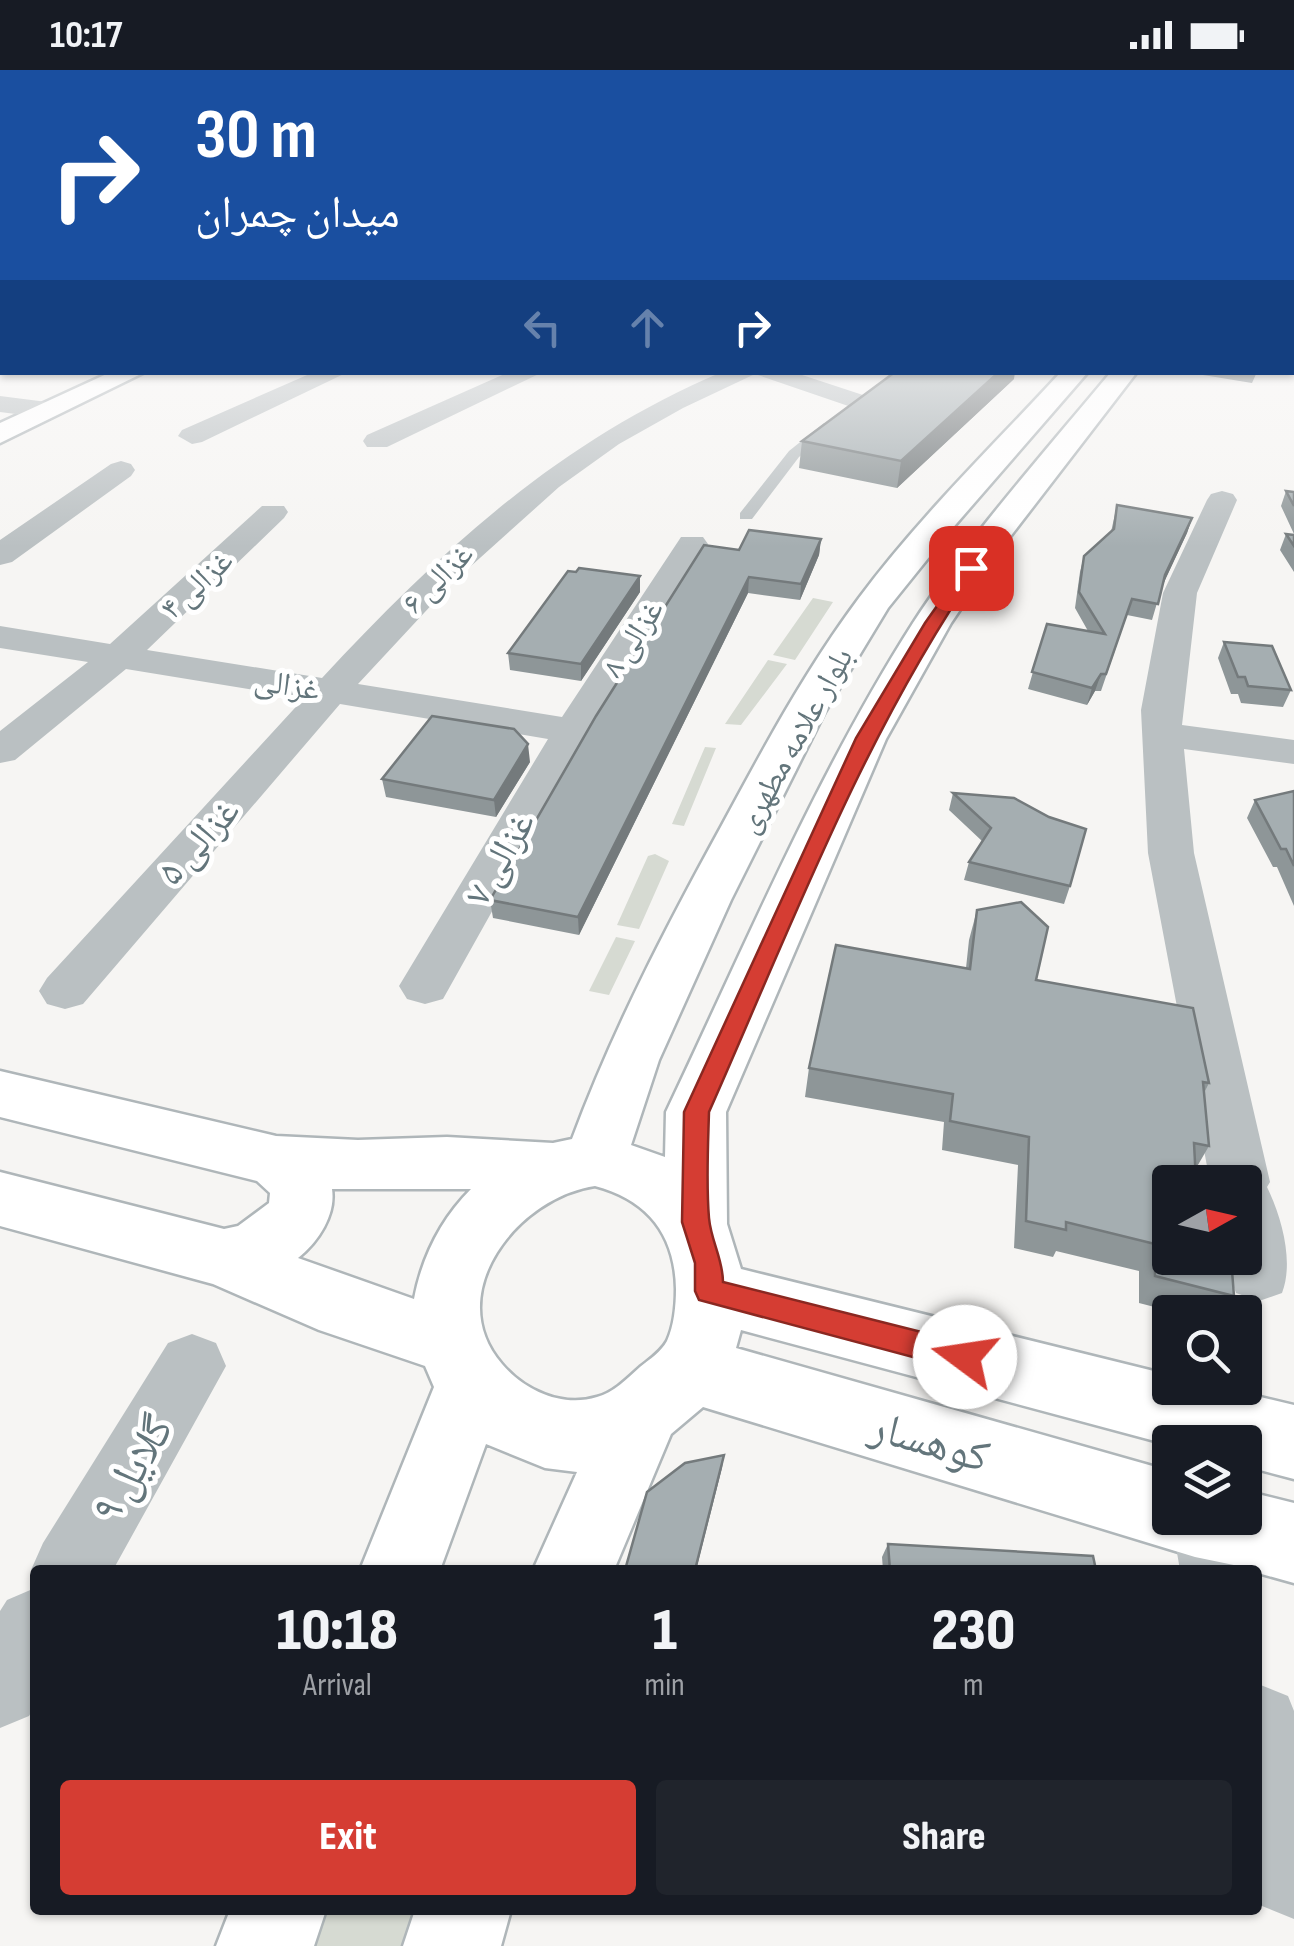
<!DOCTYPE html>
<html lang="en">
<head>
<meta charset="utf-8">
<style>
  body { margin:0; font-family:"Sofia Sans Condensed","Noto Naskh Arabic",sans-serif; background:#20242c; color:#f1f3f6; height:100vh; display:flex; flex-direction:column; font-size:38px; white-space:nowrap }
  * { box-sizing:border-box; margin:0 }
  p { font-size:32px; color:#9ea1a6 }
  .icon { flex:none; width:55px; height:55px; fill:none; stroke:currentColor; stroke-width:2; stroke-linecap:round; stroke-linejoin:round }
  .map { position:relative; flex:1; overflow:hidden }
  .drawer { position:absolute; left:30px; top:1495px; width:1232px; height:350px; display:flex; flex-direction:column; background:#171b24; border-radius:10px; box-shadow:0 2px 8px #0004 }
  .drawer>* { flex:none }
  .hud { position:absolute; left:0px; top:0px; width:1295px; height:305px; box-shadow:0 2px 8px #0004; background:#1a4fa0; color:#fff; overflow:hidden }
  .needle { width:65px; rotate:82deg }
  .controls { position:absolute; left:1152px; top:1095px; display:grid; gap:20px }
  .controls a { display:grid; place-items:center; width:110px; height:110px; border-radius:10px; background:#171b24; box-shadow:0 2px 8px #0004; font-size:50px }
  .pin { position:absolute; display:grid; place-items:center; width:85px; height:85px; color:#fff; margin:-42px; border-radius:20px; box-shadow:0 5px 15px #0006 }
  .me { position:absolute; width:110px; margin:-55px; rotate:284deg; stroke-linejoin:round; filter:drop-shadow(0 0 8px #0008) }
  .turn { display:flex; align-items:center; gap:35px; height:210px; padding:0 30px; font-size:45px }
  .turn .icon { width:130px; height:130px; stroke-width:2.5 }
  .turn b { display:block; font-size:70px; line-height:85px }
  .lanes { display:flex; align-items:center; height:95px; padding:0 30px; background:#0003; justify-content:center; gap:50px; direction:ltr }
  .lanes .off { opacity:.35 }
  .eta { display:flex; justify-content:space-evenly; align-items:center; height:170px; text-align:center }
  .eta b { font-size:60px; font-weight:800; line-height:70px }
  .primary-button { display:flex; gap:20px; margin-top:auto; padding:20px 30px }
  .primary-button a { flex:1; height:115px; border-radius:10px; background:#d53d33; color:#fff; font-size:40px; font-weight:800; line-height:115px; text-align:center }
  .primary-button a+a { background:#20242c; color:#f1f3f6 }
  .status { display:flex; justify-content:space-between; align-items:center; height:70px; padding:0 50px; background:#171b24; direction:ltr }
  .status svg { height:28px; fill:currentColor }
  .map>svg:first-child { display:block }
  .green { fill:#d6dad2 }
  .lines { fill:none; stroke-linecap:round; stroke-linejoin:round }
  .secondary-casing { stroke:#afb6b9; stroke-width:5 }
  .lane { fill:#bac0c2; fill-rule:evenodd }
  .street { fill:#bac0c2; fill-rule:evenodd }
  .secondary { fill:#fff; fill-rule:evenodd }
  .wall { fill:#8e9698 }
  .shaded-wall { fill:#747a7c }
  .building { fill:#a5aeb1; stroke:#747a7c; stroke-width:2.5 }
  .route { fill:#d53d33; stroke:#8a2821; stroke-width:2.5 }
  .labels { text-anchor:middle; stroke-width:10; stroke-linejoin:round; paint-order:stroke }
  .far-street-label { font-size:32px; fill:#63757b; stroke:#fff }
  .street-label { font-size:38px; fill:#63757b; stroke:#fff }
  .near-street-label { font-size:45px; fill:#63757b; stroke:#fff }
</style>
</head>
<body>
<div class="status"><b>10:17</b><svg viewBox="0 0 49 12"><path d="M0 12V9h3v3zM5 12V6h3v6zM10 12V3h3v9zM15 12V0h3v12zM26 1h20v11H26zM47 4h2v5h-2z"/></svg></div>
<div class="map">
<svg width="1294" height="1876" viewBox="0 0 1294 1876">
  <rect width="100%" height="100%" fill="#f6f5f3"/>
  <path class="green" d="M 813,528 L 833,532 L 795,590 L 773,585 Z
    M 768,590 L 787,594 L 741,655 L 725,654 Z
    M 705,677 L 716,678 L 684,756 L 672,754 Z
    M 655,784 L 669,791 L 639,859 L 617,855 L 648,786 Z
    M 616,867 L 635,871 L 609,925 L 589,921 Z
    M 322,1840 L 425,1840 L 414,1876 L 311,1876 Z"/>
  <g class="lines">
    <g class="secondary-casing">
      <path id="secondary" d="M 111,302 L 145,302 L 0,373 L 0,353 Z
        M 1061,302 L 1088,302 L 950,461 L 888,538 L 825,642 L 731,830 L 659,990 L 631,1075 L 665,1087 L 666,1042 C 744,878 815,707 913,553 C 971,464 1043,384 1111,302 L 1137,302 L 1003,476 L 951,553 L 886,669 L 726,1042 L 727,1154 L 741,1199 L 1170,1305 L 1170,1318 L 1222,1318 L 1294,1335 L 1294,1409 L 1245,1396 L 1245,1372 L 1170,1375 L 741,1260 L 736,1278 L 1170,1401 L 1170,1448 L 1245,1448 L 1245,1421 L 1294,1433 L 1294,1513 L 1258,1503 L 1258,1500 L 1195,1487 L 703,1337 L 671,1364 L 614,1500 L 533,1500 L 577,1402 L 545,1398 L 486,1374 L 440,1500 L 360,1500 L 434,1317 L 425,1296 L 319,1260 L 213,1214 L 0,1156 L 0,1102 L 224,1159 L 238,1156 L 269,1133 L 270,1123 L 257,1111 L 0,1047 L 0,1001 L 276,1066 L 358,1070 L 447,1067 L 553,1073 L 572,1069 C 613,959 666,857 722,755 C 764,677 806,599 859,528 C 919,447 993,376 1061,302 ZM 595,1116 C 648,1130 675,1165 676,1219 C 676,1235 674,1256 667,1271 C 661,1282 650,1289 640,1297 C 628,1308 613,1323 597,1327 C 562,1338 524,1320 502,1294 C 441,1224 518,1127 595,1116 ZM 332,1119 L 471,1119 C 441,1149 422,1187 414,1229 L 298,1188 C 318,1172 336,1145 332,1119 Z
        M 230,1840 L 326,1840 L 314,1876 L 216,1876 Z
        M 415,1840 L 511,1840 L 501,1876 L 403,1876 Z"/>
    </g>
    <path class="lane" d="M 824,353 L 836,356 L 799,387 L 752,449 L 740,449 L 740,443 L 789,381 Z"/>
    <path class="street" d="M 2,247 L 2,261 L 0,262 L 0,248 Z
      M 314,302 L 348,302 L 202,372 L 192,374 L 178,366 L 182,360 Z
      M 509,302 L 543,302 L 387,377 L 367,377 L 363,371 L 367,365 Z
      M 722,302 L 793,302 L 869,327 L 873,332 L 860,340 L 755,304 L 683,338 L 619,374 L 559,417 L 451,514 L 358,614 L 562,647 L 681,467 L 703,467 L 708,474 L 593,661 L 443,929 L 425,934 L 407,929 L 399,916 L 548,669 L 340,634 L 83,934 L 65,939 L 47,934 L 39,921 L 47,908 L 304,628 L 126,599 L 15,690 L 0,693 L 0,661 L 88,592 L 0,578 L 0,556 L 110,574 L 262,436 L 284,436 L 288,442 L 284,448 L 147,580 L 322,608 C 442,479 558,372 722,302 Z
      M 0,326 L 47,332 L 60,340 L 47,348 L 0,342 Z
      M 121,391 L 131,394 L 135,400 L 131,406 L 12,492 L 0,495 L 0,470 L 111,394 Z
      M 1222,421 L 1233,424 L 1237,430 L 1197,523 L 1182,655 L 1294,670 L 1294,694 L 1184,679 L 1194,783 L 1270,1112 L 1267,1117 C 1282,1148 1294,1192 1282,1223 L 1259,1231 L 1236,1223 L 1224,1188 L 1245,1188 L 1245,1112 L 1210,1112 L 1148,783 L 1141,640 L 1163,523 L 1207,430 L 1211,424 Z
      M 192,1264 L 216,1273 L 226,1296 L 113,1500 L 35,1500 L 35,1509 L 31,1500 L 43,1473 L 168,1273 Z
      M 1171,1448 L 1243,1448 L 1245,1451 L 1258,1500 L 1180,1500 Z
      M 35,1518 L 35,1636 L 29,1646 L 0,1658 L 0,1541 L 7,1530 Z
      M 1258,1614 L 1288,1626 L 1294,1641 L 1294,1849 L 1262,1836 L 1258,1825 Z"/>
    <use href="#secondary" class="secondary"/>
  </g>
  <path class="wall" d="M 1204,302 L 1257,302 L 1252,313 L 1203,305 Z
    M 1014,309 L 897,418 L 799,398 L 802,371 Z
    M 1286,421 L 1294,422 L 1294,464 L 1281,436 Z
    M 1117,435 L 1192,448 L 1187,463 L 1162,516 L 1152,550 L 1127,545 L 1101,621 L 1095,621 L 1087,635 L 1028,619 L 1047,554 L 1088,561 L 1075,538 L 1080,502 L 1084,486 L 1111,462 Z
    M 1286,464 L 1294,465 L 1294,502 L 1280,480 Z
    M 821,469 L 819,485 L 800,530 L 748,523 L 579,865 L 493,848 L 490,830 L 739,480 Z
    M 640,506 L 640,522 L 581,611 L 510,600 L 508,583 Z
    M 1224,572 L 1291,620 L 1283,637 L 1241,633 L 1238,624 L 1231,624 L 1218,588 Z
    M 530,692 L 496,747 L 386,727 L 382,709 Z
    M 1294,721 L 1294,836 L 1277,797 L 1273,797 L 1247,748 L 1255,730 Z
    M 953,723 L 1070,816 L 1064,834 L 964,810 L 969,792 L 982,771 L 949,740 Z
    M 977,840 L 1036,910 L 1209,1013 L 1204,1023 L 1209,1076 L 1195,1100 L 1170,1112 L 1234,1226 L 1222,1242 L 1174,1242 L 1139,1233 L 1139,1201 L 1056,1181 L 1053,1187 L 1014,1178 L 1018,1095 L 942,1080 L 944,1052 L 805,1027 L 809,998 L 966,898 L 969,870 Z
    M 888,1474 L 1096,1500 L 883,1500 L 882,1487 Z"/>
  <path class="shaded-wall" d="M 999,302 L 1015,302 L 1014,309 L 897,418 L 901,391 Z
    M 1192,448 L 1187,463 L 1160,521 L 1165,505 Z
    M 821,469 L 819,485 L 800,530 L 801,514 Z
    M 640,506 L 640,522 L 581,611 L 581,594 Z
    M 749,507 L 748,523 L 579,865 L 578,847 Z
    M 1101,604 L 1095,621 L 1087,635 L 1092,618 Z
    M 528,674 L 530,692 L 496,747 L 494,730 Z
    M 724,1385 L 722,1398 L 696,1500 L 695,1500 Z"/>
  <path class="building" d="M 1292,214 L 1294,214 L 1294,264 L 1292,264 Z
    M 895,302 L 999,302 L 901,391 L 802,371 Z
    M 1286,421 L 1294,422 L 1294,436 Z
    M 1117,435 L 1192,448 L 1165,505 L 1158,534 L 1132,529 L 1106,604 L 1101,604 L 1092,618 L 1032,602 L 1047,554 L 1105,564 L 1079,522 L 1084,486 L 1114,459 Z
    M 749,460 L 821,469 L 801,514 L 749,507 L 578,847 L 490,830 L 596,646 L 704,475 L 739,480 Z
    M 1286,464 L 1294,465 L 1294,476 Z
    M 579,498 L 640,506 L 581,594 L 508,583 L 568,501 L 576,502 Z
    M 1224,572 L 1272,576 L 1291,620 L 1248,616 L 1245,607 L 1238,607 Z
    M 432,646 L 514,659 L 528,674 L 494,730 L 382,709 Z
    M 1294,721 L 1294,796 L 1286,779 L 1281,779 L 1255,730 Z
    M 953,723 L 1014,728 L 1049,747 L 1086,759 L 1070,816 L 969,792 L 991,758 Z
    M 1021,832 L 1048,857 L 1036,910 L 1193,938 L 1209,1013 L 1203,1012 L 1209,1076 L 1194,1073 L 1196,1112 L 1170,1112 L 1170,1188 L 1231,1188 L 1234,1226 L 1155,1206 L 1155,1174 L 1066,1152 L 1066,1160 L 1026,1151 L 1029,1067 L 950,1051 L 953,1024 L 809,998 L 836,875 L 970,899 L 977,840 Z
    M 724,1385 L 695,1500 L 625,1500 L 647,1422 L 685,1393 Z
    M 888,1474 L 1093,1486 L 1096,1500 L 890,1500 Z"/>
  <linearGradient id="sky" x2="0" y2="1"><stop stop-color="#93bada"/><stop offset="0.45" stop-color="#fbfafa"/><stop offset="1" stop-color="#fbfafa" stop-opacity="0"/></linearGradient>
  <rect width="1294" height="477" fill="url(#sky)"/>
  <path class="route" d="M 966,495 L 978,498 C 863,665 791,857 709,1042 C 708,1077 706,1113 709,1148 C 711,1171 723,1189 723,1212 L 965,1273 L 975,1277 L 979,1287 L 975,1297 L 965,1301 L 699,1230 L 695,1221 L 695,1193 L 682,1152 L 684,1042 L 856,668 L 925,553 Z"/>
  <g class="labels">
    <g class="far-street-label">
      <text transform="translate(437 508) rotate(-45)" y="11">غزالی ۶</text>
      <text transform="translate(196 514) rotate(-43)" y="11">غزالی ۴</text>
      <text transform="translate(632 568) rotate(-57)" y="11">غزالی ۸</text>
      <text transform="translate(287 614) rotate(9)" y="11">غزالی</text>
      <text transform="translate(794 670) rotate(-61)" y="11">بلوار علامه مطهری</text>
    </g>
    <g class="street-label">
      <text transform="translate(198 771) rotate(-48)" y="13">غزالی ۵</text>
      <text transform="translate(499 788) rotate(-60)" y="13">غزالی ۷</text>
    </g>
    <g class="near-street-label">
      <text transform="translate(930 1370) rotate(16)" y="16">کوهسار</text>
      <text transform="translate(131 1398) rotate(-59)" y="16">گلایل ۹</text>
    </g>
  </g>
</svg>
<div class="controls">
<a><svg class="needle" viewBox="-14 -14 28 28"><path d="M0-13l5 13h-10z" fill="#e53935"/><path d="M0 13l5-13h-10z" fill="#9ea1a6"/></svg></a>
<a><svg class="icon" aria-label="search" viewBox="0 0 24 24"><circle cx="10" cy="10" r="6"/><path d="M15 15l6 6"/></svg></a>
<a><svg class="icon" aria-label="layers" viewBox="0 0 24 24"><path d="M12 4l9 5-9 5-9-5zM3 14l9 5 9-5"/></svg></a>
</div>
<div class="pin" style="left:971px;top:498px;background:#d93025"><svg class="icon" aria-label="arrive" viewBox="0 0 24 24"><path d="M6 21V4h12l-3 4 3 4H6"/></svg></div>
<svg class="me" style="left:965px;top:1287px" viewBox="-20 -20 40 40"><circle r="19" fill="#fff"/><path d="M0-13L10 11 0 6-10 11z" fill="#d53d33"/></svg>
<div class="hud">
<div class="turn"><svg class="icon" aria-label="right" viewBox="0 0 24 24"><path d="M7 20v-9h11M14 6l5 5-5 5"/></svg><div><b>30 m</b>میدان چمران</div></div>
<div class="lanes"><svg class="icon off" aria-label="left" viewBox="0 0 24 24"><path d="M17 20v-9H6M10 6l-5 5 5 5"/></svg><svg class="icon off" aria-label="ahead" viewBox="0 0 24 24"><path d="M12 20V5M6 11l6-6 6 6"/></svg><svg class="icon" aria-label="right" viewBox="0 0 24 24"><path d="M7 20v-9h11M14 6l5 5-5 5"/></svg></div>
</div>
<section class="drawer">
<div class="eta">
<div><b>10:18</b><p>Arrival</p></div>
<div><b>1</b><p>min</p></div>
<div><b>230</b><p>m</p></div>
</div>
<div class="primary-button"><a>Exit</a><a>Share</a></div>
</section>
</div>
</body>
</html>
